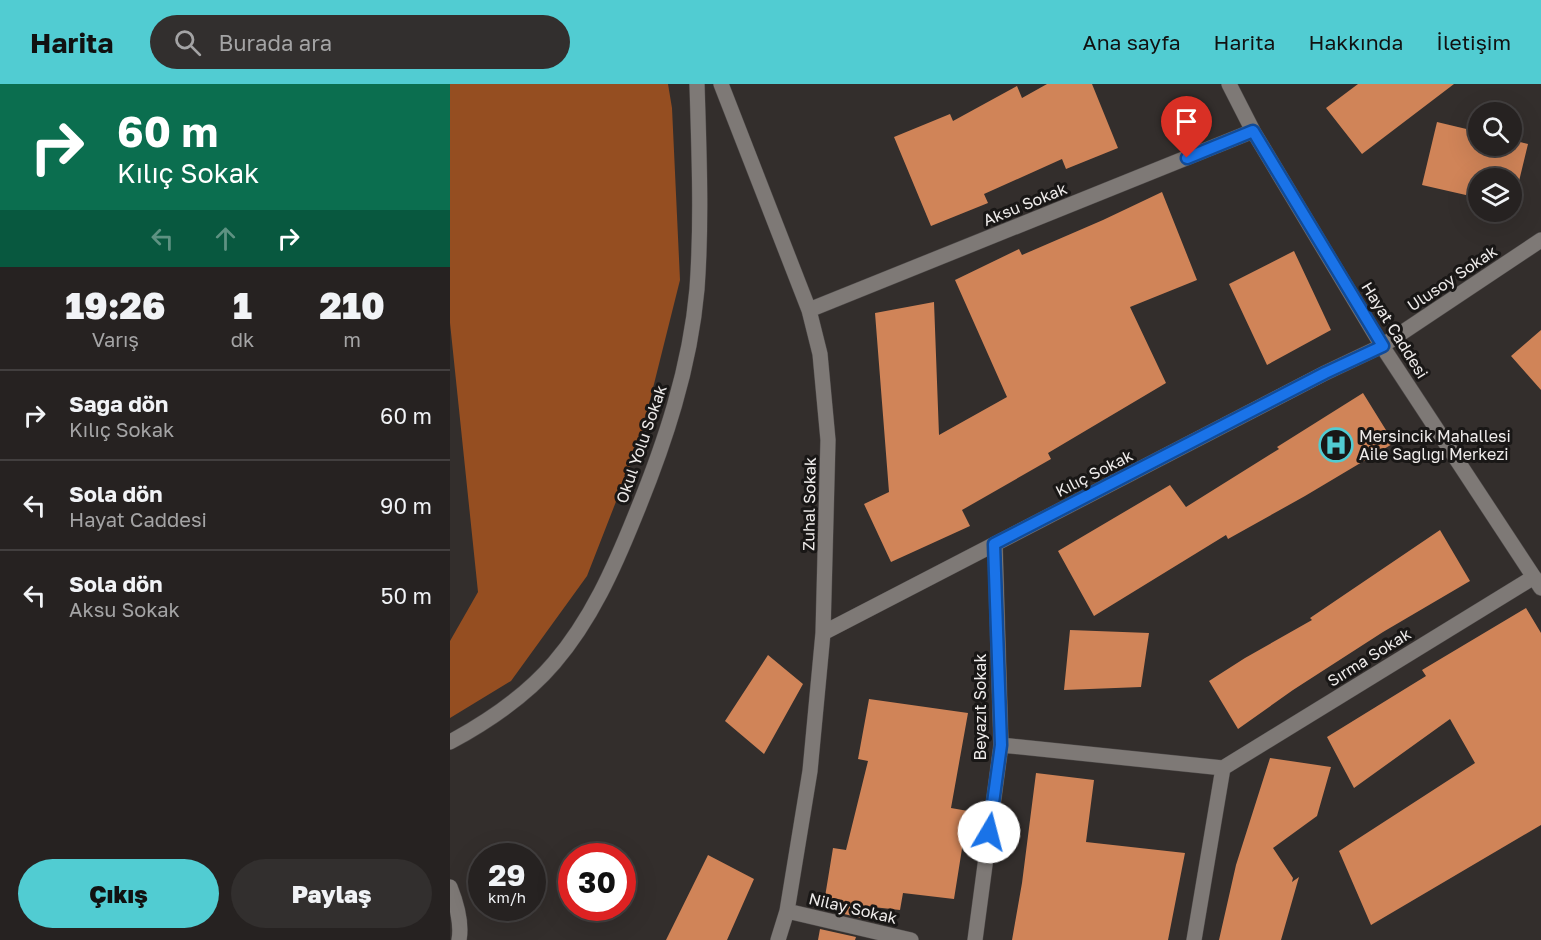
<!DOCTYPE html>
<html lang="tr">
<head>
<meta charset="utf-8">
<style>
  body { margin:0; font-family:"Golos Text",sans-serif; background:#322f2e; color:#f1f3f6; height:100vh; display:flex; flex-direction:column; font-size:22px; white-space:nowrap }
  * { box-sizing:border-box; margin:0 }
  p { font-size:20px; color:#a4a4a5 }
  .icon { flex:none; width:33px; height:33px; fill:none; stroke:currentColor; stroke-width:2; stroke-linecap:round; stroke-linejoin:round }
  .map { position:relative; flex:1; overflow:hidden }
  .side { display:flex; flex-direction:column; background:#262221; width:450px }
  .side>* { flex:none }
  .banner { background:#0b6e4f; color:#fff; overflow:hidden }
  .tools { position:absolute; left:1018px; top:18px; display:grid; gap:12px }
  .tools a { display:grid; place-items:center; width:54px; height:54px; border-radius:50%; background:#262221; box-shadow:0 6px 24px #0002,0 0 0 2px #423f3f; font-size:30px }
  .speed { position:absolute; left:18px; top:759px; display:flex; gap:12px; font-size:30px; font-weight:700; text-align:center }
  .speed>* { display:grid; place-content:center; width:78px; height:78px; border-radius:50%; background:#262221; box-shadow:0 6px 24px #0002,0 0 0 2px #423f3f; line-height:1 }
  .speed small { font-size:15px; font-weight:400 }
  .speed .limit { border:9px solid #d22; background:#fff; color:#111 }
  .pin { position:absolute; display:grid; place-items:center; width:51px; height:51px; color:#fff; margin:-62px -26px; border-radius:50% 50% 50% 0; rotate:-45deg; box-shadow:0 0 6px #0007 }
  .pin .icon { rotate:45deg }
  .me { position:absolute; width:66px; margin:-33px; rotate:8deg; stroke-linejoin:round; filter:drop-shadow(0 0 4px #0008) }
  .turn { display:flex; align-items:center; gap:21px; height:126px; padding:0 18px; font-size:27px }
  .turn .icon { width:78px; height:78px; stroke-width:2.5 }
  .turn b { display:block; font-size:42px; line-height:51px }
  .lanes { display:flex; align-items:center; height:57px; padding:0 18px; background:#0003; justify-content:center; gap:30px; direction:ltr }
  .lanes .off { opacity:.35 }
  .eta { display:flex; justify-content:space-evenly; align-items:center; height:102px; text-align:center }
  .eta b { font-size:36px; font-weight:800; line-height:42px }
  .cta { display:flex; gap:12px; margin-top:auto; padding:12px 18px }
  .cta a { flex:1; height:69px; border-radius:36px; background:#51ccd2; color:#111; font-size:24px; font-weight:800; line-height:69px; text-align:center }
  .cta a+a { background:#322f2e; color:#f1f3f6 }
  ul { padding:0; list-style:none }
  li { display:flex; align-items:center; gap:18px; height:90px; padding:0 18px; border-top:2px solid #423f3f }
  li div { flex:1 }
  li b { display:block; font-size:22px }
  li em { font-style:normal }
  header { display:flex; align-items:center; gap:36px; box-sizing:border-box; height:84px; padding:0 30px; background:#51ccd2; color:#111 }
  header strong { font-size:28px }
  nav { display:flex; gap:33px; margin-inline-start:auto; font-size:21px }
  .search { width:420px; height:54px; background:#322f2e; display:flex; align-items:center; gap:15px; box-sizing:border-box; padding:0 21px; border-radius:33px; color:#a4a4a5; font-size:22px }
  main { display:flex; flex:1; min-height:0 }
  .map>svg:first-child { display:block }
  .forest { fill:#954e21 }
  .building { fill:#d08458 }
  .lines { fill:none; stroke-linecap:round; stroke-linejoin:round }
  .minor-casing { stroke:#4d4948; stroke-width:16 }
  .minor { stroke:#7e7976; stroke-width:15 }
  .route-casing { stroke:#114b97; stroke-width:15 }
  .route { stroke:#1a73e8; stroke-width:10 }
  .labels { text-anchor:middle; stroke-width:6; stroke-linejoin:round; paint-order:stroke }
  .street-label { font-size:16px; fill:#efeceb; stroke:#191716 }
  .poi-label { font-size:16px; fill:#efeceb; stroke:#191716; text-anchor:start }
</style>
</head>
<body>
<header>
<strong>Harita</strong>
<div class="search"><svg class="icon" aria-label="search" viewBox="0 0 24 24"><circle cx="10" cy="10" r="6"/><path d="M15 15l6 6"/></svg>Burada ara</div>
<nav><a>Ana sayfa</a><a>Harita</a><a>Hakkında</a><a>İletişim</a></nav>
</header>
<main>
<section class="side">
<div class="banner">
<div class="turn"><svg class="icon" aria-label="right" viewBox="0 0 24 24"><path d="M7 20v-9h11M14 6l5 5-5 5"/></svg><div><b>60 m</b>Kılıç Sokak</div></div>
<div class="lanes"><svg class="icon off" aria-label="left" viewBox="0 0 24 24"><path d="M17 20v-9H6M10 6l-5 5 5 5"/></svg><svg class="icon off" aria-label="ahead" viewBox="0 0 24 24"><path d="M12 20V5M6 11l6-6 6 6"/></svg><svg class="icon" aria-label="right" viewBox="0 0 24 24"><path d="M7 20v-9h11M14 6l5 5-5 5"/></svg></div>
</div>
<div class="eta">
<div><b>19:26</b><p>Varış</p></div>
<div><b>1</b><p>dk</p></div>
<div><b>210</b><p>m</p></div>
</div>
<ul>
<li><svg class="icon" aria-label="right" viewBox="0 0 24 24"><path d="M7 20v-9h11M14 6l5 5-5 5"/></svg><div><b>Sağa dön</b><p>Kılıç Sokak</p></div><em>60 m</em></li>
<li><svg class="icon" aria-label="left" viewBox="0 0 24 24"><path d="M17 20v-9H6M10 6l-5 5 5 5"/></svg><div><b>Sola dön</b><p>Hayat Caddesi</p></div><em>90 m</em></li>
<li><svg class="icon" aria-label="left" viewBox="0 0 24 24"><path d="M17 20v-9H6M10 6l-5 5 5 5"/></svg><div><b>Sola dön</b><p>Aksu Sokak</p></div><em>50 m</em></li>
</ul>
<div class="cta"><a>Çıkış</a><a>Paylaş</a></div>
</section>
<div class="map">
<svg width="1091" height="856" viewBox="0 0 1091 856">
  <rect width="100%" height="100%" fill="#332e2c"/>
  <path class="forest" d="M 0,0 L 218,0 L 222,24 L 230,196 L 190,356 L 137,492 L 61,597 L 0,634 L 0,557 L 28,508 L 0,239 Z"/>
  <path class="building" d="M 597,0 L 642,0 L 668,64 L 616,85 L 612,75 L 534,110 L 538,119 L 481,142 L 444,53 L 500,30 L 503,37 L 567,2 L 572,14 Z
    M 908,0 L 1004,0 L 912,70 L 876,24 Z
    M 987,38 L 1029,48 L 1029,62 L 1062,62 L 1062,56 L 1078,60 L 1063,122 L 1062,94 L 1029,94 L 1029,114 L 972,101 Z
    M 712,108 L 747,196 L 680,223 L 716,299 L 598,369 L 601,375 L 512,426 L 520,442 L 441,478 L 414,420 L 439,408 L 425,229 L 484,218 L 489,351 L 557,313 L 505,196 L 569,165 L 572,171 L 653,136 Z
    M 844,167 L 881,246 L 817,281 L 779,200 Z
    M 1091,246 L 1091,306 L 1061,272 Z
    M 913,309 L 944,359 L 855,412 L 778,455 L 776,451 L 644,532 L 608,467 L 720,401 L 736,423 L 829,365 L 827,363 Z
    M 990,446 L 1020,497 L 933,548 L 843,606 L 788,645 L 759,597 L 795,574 L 862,536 L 860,534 Z
    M 1076,524 L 1091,549 L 1091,741 L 921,841 L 889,767 L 1025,679 L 1000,635 L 904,704 L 877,653 L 976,592 L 972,586 Z
    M 620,546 L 699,549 L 691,603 L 614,606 Z
    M 318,571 L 353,600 L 314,670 L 275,637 Z
    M 419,615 L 518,629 L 501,724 L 518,727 L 504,815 L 453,809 L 450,826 L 414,822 L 411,834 L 373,825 L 383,764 L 396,766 L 418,677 L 408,675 Z
    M 820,674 L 881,683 L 867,732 L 823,764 L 843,794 L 842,798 L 849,793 L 831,856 L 769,856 L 786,781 Z
    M 586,689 L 644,696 L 636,758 L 735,769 L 718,856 L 562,856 L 572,799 Z
    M 258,771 L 304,795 L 277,856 L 216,856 Z
    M 370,845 L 406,853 L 405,856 L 368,856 Z"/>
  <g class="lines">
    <g class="minor-casing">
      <path id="minor" d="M 271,0 L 359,226 L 370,270 L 378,356 L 373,549 L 360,687 L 337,827 L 328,856
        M 779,0 L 803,47 L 932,262 L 1091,504
        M 359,226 L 803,47
        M 373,549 L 875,289 L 932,262 L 1091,156
        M 0,658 C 39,637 75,613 104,579 C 141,536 164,484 185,432 C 215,359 240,284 247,205 C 252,136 249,68 247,0
        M 551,661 L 773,684 L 1084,493
        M 0,803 C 6,818 12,840 9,856
        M 337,827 L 461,856
        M 525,856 L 551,661 L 545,460
        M 744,856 L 773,684"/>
    </g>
    <use href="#minor" class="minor"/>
  </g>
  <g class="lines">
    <g class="route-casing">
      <path id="route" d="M 539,748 L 551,661 L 544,460 L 875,289 L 933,262 L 803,47 L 737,74"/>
    </g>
    <use href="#route" class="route"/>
  </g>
  <defs>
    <g id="hospital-ring" transform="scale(1.725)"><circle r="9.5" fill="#191716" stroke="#51ccd2" stroke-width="1.5"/><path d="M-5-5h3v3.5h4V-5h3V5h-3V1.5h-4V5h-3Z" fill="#51ccd2"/></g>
  </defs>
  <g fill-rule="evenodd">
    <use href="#hospital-ring" x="886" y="361"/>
  </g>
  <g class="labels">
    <g class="street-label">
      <text transform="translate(575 120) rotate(-22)" y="6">Aksu Sokak</text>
      <text transform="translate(1002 194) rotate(-34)" y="6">Ulusoy Sokak</text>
      <text transform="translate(945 246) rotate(58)" y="6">Hayat Caddesi</text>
      <text transform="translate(191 360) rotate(-71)" y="6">Okul Yolu Sokak</text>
      <text transform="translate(644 389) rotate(-27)" y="6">Kılıç Sokak</text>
      <text transform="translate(359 420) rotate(-89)" y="6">Zuhal Sokak</text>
      <text transform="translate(919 573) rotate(-32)" y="6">Sırma Sokak</text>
      <text transform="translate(530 623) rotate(-90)" y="6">Beyazıt Sokak</text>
      <text transform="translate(403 824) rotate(13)" y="6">Nilay Sokak</text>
    </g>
    <g class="poi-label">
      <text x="909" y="358">Mersincik Mahallesi<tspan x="909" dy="18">Aile Sağlığı Merkezi</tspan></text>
    </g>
  </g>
</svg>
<div class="tools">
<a><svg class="icon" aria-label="search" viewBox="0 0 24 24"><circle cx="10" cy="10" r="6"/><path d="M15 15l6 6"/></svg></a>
<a><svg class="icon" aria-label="layers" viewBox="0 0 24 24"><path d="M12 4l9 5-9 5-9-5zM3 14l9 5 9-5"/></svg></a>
</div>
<div class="speed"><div>29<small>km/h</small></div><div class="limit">30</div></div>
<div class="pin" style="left:737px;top:74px;background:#d93025"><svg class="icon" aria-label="arrive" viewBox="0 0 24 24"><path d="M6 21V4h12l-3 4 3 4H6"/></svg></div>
<svg class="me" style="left:539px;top:748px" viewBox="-20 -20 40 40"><circle r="19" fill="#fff"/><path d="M0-13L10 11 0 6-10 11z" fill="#1a73e8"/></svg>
</div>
</main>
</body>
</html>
